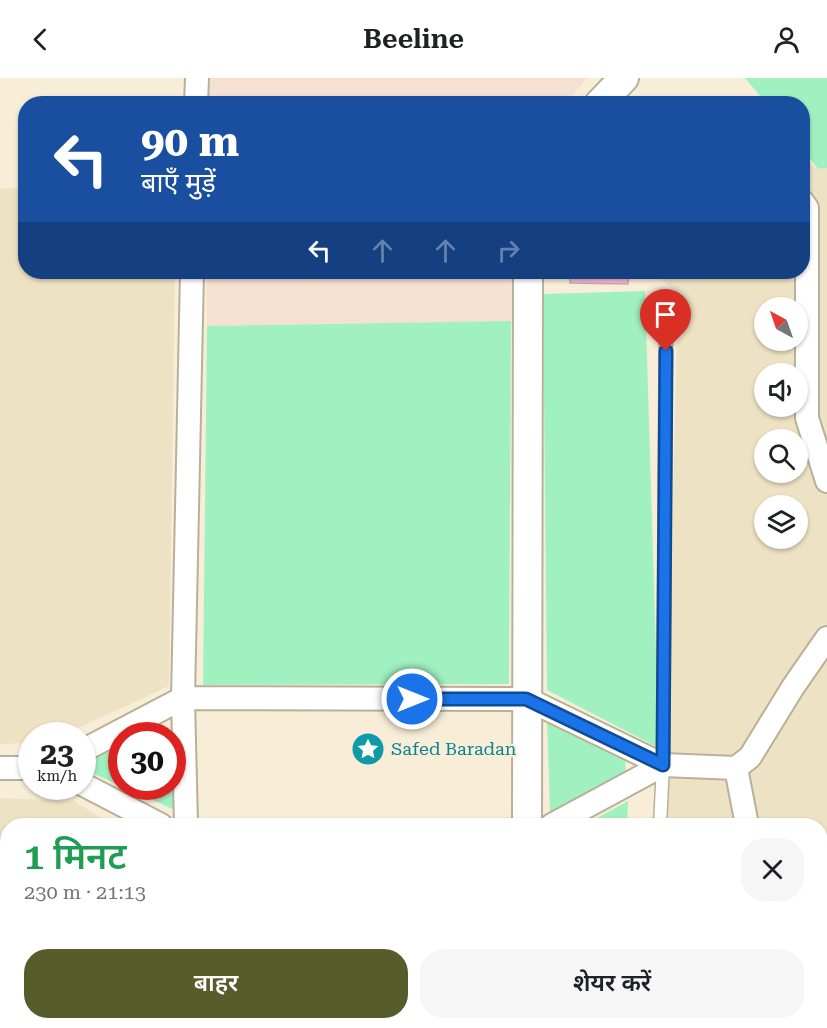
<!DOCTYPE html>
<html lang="hi">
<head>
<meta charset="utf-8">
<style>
  body { margin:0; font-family:"Roboto Serif","Noto Sans Devanagari",serif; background:#f6f6f6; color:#202124; height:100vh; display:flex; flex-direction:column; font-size:22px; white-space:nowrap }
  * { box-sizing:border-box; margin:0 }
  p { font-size:20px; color:#757577 }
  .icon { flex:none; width:33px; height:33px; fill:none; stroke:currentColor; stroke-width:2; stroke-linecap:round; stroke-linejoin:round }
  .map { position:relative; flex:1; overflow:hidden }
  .drawer { position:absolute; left:0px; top:740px; width:828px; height:212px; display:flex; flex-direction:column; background:#fff; border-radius:24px 24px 0 0; box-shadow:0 2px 4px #0004 }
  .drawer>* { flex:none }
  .banner { position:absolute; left:18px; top:18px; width:792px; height:183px; border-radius:24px; box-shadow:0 2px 4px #0004; background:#1a4fa0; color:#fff; overflow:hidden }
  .needle { width:39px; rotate:320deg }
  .tools { position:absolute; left:754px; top:219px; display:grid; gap:12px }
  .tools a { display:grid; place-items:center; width:54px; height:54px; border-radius:50%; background:#fff; box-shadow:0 2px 4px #0004; font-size:30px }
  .speed { position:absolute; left:18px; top:644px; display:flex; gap:12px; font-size:30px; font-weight:700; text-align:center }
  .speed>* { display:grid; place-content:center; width:78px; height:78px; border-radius:50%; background:#fff; box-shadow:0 2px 4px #0004; line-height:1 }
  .speed small { font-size:15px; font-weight:400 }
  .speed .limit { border:9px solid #d22; background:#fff; color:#111 }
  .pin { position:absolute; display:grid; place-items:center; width:51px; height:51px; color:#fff; margin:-62px -26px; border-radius:50% 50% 50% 0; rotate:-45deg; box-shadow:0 0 6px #0007 }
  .pin .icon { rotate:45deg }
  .me { position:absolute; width:66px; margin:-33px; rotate:90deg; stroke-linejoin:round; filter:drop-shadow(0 0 4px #0008) }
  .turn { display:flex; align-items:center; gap:21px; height:126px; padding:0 24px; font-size:27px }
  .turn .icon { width:78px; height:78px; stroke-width:2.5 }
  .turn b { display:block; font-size:42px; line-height:51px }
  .lanes { display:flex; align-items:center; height:57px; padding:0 24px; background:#0003; justify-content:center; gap:30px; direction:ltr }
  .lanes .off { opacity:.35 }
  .round { display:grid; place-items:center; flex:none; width:63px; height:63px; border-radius:24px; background:#f6f6f6 }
  .overview { display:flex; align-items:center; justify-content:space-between; height:102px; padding:0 24px }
  h1 { font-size:36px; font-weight:600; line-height:45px; color:#1e9e55 }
  .action { display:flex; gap:12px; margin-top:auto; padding:12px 24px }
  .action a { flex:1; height:69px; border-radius:24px; background:#585c2a; color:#fff; font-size:24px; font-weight:600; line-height:69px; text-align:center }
  .action a+a { background:#f6f6f6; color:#202124 }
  header { display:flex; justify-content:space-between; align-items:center; height:78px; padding:0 24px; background:#fff; font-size:27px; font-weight:600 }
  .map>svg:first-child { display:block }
  .built { fill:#eee2c4; fill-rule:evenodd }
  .education { fill:#f4e1d1 }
  .green { fill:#a1f1c0 }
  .building { fill:#f8bbd2; stroke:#c5acb5; stroke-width:1.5 }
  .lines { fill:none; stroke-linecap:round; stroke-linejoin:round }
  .service-casing { stroke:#b9b09a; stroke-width:15 }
  .minor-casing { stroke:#b9b09a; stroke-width:26 }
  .tertiary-casing { stroke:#b9b09a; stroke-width:32 }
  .path { stroke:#948d7f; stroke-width:4; stroke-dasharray:4.5 3; stroke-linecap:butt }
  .service { stroke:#fff; stroke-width:12 }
  .minor { stroke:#fff; stroke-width:22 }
  .tertiary { stroke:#fff; stroke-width:28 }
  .route-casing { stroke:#114b97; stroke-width:15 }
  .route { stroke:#1a73e8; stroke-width:10 }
  .labels { text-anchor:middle; stroke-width:4.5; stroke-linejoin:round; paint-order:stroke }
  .culture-label { font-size:18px; fill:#0d838f; stroke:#f8eed8; text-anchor:start }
</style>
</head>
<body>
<header><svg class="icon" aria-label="back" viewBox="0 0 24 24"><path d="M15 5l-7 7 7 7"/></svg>Beeline<svg class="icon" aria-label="person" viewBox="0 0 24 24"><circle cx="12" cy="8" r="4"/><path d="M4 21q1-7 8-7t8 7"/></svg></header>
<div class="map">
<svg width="827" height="950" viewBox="0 0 827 950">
  <rect width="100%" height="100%" fill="#f8eed8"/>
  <path class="built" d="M 803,82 L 818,91 L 827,90 L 827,950 L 660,950 L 660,944 L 820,944 L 820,747 L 665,747 L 678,215 L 653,195 L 653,194 L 802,194 ZM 765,230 L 798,230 L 798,262 L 765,262 ZM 765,296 L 798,296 L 798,328 L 765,328 ZM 765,362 L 798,362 L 798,394 L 765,394 ZM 765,428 L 798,428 L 798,460 L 765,460 Z
    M 25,109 L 26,194 L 175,194 L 169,608 L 63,657 L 32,657 L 31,665 L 0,666 L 0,111 Z
    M 0,720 L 74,723 L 112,747 L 8,747 L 8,944 L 170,944 L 170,950 L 0,950 Z"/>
  <path class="education" d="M 209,0 L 587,0 L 566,25 L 209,26 Z
    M 207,194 L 512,194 L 511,243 L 207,248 Z"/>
  <path class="green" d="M 745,0 L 827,0 L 827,90 L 818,91 L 803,71 L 802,26 L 766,25 Z
    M 645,213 L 659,670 L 547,612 L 543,216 Z
    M 511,243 L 509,606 L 203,607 L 207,248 Z
    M 547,641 L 625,677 L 626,699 L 550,736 Z
    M 121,665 L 122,708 L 172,708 L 173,681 L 175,732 L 83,691 L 82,684 Z
    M 628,723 L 627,747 L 584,747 Z
    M 206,944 L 511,944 L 511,950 L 206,950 Z
    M 557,944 L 621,944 L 621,950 L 559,950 Z"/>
  <path class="building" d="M 570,194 L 629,194 L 628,206 L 570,205 Z
    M 747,944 L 805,944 L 806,950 L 748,950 Z"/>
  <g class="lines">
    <g class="service-casing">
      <path id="service" d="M 660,747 L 663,687 L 666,227
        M 653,950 L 653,944"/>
    </g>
    <g class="minor-casing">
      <path id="minor" d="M 196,26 L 197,0
        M 802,123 L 807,130 L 807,340 L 827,403
        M 82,673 L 183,620 L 527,621 L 663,687 L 736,690 L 750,679 L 793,609 L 827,560
        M 0,690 L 32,690
        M 736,690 L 747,747
        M 82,706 L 161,747
        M 186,747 L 183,620 L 192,194
        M 552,747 L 663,687
        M 187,944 L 187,950"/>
    </g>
    <g class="tertiary-casing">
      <path id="tertiary" d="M 599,26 L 624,0
        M 527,747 L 528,194
        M 528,944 L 528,950"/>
    </g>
    <path class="path" d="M 313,944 L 313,950
      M 251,950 L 251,944
      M 343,950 L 343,944
      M 375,950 L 375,944
      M 431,950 L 431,944
      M 493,950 L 493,944"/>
    <use href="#service" class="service"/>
    <use href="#minor" class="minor"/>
    <use href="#tertiary" class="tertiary"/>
  </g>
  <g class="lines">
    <g class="route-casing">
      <path id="route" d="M 412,621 L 526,621 L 663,687 L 666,273"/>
    </g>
    <use href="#route" class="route"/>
  </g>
  <defs>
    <g id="sight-disc" transform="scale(1.725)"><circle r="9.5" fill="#0f9aa8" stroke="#f8eed8"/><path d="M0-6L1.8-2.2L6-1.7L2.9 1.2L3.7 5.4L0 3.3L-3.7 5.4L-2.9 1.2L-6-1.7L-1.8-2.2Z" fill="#fff"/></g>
  </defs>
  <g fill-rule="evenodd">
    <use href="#sight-disc" x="368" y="671"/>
  </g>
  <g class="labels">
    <g class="culture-label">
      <text x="391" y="677">Safed Baradan</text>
    </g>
  </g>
</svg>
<div class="tools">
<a><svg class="needle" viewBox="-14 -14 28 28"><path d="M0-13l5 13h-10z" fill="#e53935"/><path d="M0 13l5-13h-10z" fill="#757577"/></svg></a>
<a><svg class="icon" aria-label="sound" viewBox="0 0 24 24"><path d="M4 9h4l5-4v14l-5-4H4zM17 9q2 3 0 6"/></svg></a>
<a><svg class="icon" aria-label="search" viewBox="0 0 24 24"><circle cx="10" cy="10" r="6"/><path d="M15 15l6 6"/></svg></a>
<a><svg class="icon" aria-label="layers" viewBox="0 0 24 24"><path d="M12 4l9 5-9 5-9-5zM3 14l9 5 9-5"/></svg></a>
</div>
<div class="speed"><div>23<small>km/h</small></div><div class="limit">30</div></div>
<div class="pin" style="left:666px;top:273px;background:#d93025"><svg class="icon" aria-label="arrive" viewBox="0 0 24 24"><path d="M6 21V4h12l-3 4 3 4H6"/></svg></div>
<svg class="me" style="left:412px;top:621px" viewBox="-20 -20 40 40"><circle r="17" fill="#1a73e8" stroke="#fff" stroke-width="3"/><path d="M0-11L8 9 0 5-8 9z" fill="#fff"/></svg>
<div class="banner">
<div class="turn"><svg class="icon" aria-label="left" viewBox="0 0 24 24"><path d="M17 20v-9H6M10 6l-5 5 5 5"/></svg><div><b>90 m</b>बाएँ मुड़ें</div></div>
<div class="lanes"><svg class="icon" aria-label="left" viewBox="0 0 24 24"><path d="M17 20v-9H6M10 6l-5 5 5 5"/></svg><svg class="icon off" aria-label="ahead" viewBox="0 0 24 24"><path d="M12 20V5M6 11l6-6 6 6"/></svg><svg class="icon off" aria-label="ahead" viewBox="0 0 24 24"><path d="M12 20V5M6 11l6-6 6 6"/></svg><svg class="icon off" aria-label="right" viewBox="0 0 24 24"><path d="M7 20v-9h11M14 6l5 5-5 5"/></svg></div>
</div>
<section class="drawer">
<div class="overview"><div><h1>1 मिनट</h1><p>230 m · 21:13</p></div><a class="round"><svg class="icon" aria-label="close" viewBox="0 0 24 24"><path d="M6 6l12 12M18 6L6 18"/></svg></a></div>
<div class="action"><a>बाहर</a><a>शेयर करें</a></div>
</section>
</div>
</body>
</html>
